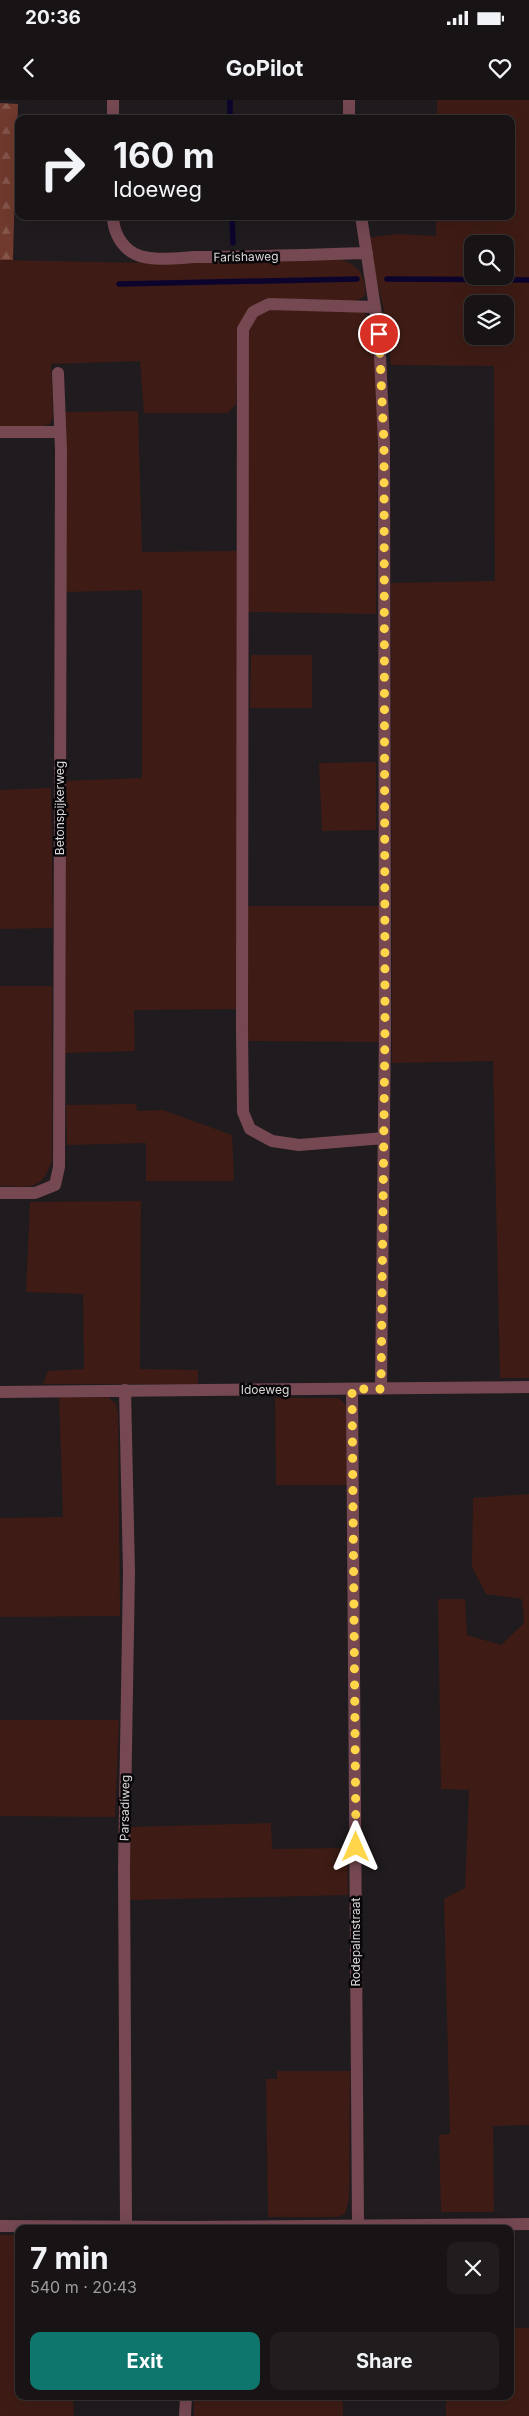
<!DOCTYPE html>
<html lang="en">
<head>
<meta charset="utf-8">
<style>
  body { margin:0; font-family:Inter,sans-serif; background:#211d1f; color:#f1f3f6; height:100vh; display:flex; flex-direction:column; font-size:19px; white-space:nowrap }
  * { box-sizing:border-box; margin:0 }
  p { font-size:16px; color:#9f9ea1 }
  .icon { flex:none; width:28px; height:28px; fill:none; stroke:currentColor; stroke-width:2; stroke-linecap:round; stroke-linejoin:round }
  .map { position:relative; flex:1; overflow:hidden }
  .panel { position:absolute; left:15px; top:2125px; width:499px; height:175px; display:flex; flex-direction:column; background:#181416; border-radius:10px; box-shadow:0 5px 20px #0002,0 0 0 1px #363335 }
  .panel>* { flex:none }
  .guide { position:absolute; left:15px; top:15px; width:500px; height:105px; border-radius:10px; box-shadow:0 5px 20px #0002,0 0 0 1px #363335; background:#181416; color:#f1f3f6; overflow:hidden }
  .buttons { position:absolute; left:464px; top:135px; display:grid; gap:10px }
  .buttons a { display:grid; place-items:center; width:50px; height:50px; border-radius:10px; background:#181416; box-shadow:0 5px 20px #0002,0 0 0 1px #363335; font-size:25px }
  .pin { position:absolute; display:grid; place-items:center; width:42px; height:42px; color:#fff; margin:-21px; border:2px solid #fff; border-radius:50%; box-shadow:0 1px 5px #0007 }
  .me { position:absolute; width:55px; margin:-28px; rotate:0deg; stroke-linejoin:round; filter:drop-shadow(0 0 4px #0008) }
  .turn { display:flex; align-items:center; gap:18px; height:105px; padding:0 15px; font-size:22px }
  .turn .icon { width:65px; height:65px; stroke-width:2.5 }
  .turn b { display:block; font-size:35px; line-height:42px }
  .round { display:grid; place-items:center; flex:none; width:52px; height:52px; border-radius:10px; background:#211d1f }
  .head { display:flex; align-items:center; justify-content:space-between; height:85px; padding:0 15px }
  h1 { font-size:30px; font-weight:700; line-height:38px }
  .cta { display:flex; gap:10px; margin-top:auto; padding:10px 15px }
  .cta a { flex:1; height:58px; border-radius:10px; background:#0f766e; color:#fff; font-size:20px; font-weight:700; line-height:58px; text-align:center }
  .cta a+a { background:#211d1f; color:#f1f3f6 }
  .status { display:flex; justify-content:space-between; align-items:center; height:35px; padding:0 25px; background:#181416; direction:ltr }
  .status svg { height:14px; fill:currentColor }
  header { display:flex; justify-content:space-between; align-items:center; height:65px; padding:0 15px; background:#181416; font-size:22px; font-weight:700 }
  .map>svg:first-child { display:block }
  .green { fill:#3e1c15; fill-rule:evenodd }
  .forest { fill:url(#forest-firs) }
  .lines { fill:none; stroke-linecap:round; stroke-linejoin:round }
  .stream { stroke:#0c042d; stroke-width:5.5 }
  .minor { stroke:#754852; stroke-width:12 }
  .route { stroke:#ffd54a; stroke-width:9; stroke-dasharray:0 16.2 }
  .labels { text-anchor:middle; stroke-width:5; stroke-linejoin:round; paint-order:stroke }
  .street-label { font-size:12px; fill:#dcd9db; stroke:#080608 }
</style>
</head>
<body>
<div class="status"><b>20:36</b><svg viewBox="0 0 49 12"><path d="M0 12V9h3v3zM5 12V6h3v6zM10 12V3h3v9zM15 12V0h3v12zM26 1h20v11H26zM47 4h2v5h-2z"/></svg></div>
<header><svg class="icon" aria-label="back" viewBox="0 0 24 24"><path d="M15 5l-7 7 7 7"/></svg>GoPilot<svg class="icon" aria-label="heart" viewBox="0 0 24 24"><path d="M12 20l-8-8c-3-5 5-10 8-4 3-6 11-1 8 4z"/></svg></header>
<div class="map">
<svg width="529" height="2316" viewBox="0 0 529 2316">
  <defs>
    <pattern id="forest-firs" width="22" height="20" patternUnits="userSpaceOnUse" patternTransform="scale(1.25)"><rect width="22" height="20" fill="#703a2e"/><path d="M5 1l3.5 6h-7zM16 11l3.5 6h-7z" fill="#84564c"/></pattern>
  </defs>
  <rect width="100%" height="100%" fill="#201b1e"/>
  <path class="green" d="M 437,0 L 529,0 L 529,1278 L 500,1278 L 493,961 L 392,963 L 391,483 L 495,481 L 494,266 L 391,265 L 388,228 L 367,138 L 397,134 L 436,136 L 436,116 L 511,116 L 511,19 L 437,19 ZM 472,144 L 505,144 L 505,176 L 472,176 ZM 472,204 L 505,204 L 505,236 L 472,236 Z
    M 336,159 C 357,162 366,174 365,196 L 355,201 L 267,198 L 239,227 L 236,304 L 228,313 L 144,313 L 140,261 L 51,264 L 53,316 L 50,324 L 42,327 L 0,327 L 0,160 L 143,163 Z
    M 273,209 L 362,211 L 368,216 L 374,236 L 378,289 L 376,514 L 248,512 L 248,231 L 256,215 Z
    M 138,311 L 142,452 L 238,451 L 237,909 L 134,910 L 135,951 L 65,953 L 64,681 L 142,678 L 142,490 L 65,492 L 64,312 Z
    M 251,555 L 312,555 L 312,608 L 250,608 Z
    M 376,662 L 376,730 L 322,731 L 319,663 Z
    M 51,688 L 53,828 L 0,829 L 0,690 Z
    M 247,806 L 379,806 L 379,942 L 247,941 Z
    M 0,886 L 52,886 L 52,1060 C 41,1093 31,1086 0,1086 Z
    M 136,1004 L 137,1011 L 163,1010 L 232,1035 L 234,1081 L 146,1081 L 146,1043 L 67,1045 L 66,1005 Z
    M 141,1101 L 140,1269 L 198,1270 L 198,1284 L 43,1284 L 48,1271 L 84,1269 L 83,1194 L 26,1192 L 30,1102 Z
    M 59,1297 L 108,1297 L 116,1304 L 118,1315 L 120,1516 L 0,1517 L 0,1418 L 63,1417 Z
    M 275,1298 L 339,1298 L 348,1307 L 347,1385 L 276,1385 Z
    M 529,1394 L 529,2025 L 493,2026 L 494,2112 L 441,2112 L 439,2035 L 450,2034 L 444,1799 L 465,1788 L 469,1690 L 441,1689 L 438,1499 L 465,1499 L 467,1535 L 501,1545 L 524,1523 L 522,1499 L 486,1494 L 472,1467 L 473,1398 Z
    M 0,1620 L 119,1620 L 115,1717 L 0,1716 Z
    M 271,1723 L 272,1749 L 347,1748 L 348,1795 L 129,1800 L 131,1727 Z
    M 277,1971 L 350,1971 L 349,2098 L 345,2114 L 337,2117 L 268,2117 L 266,1979 L 277,1979 Z
    M 0,2135 L 19,2135 L 19,2296 L 73,2296 L 74,2316 L 0,2316 Z
    M 510,2228 L 529,2228 L 529,2316 L 446,2316 L 446,2296 L 510,2296 Z
    M 194,2296 L 343,2296 L 343,2316 L 194,2316 Z"/>
  <path class="forest" d="M 0,3 L 18,4 L 17,35 L 19,35 L 19,82 L 15,82 L 13,160 L 0,160 Z"/>
  <g class="lines">
    <path class="stream" d="M 230,0 L 230,19
      M 232,116 L 233,143
      M 387,179 L 529,180
      M 119,184 L 357,179"/>
    <path class="minor" d="M 113,0 L 113,19
      M 349,0 L 349,19
      M 113,116 C 113,131 121,147 135,154 C 152,162 177,158 195,157 C 252,157 309,155 367,153
      M 361,116 L 379,234 L 384,344 L 385,927 L 381,1289
      M 374,207 L 269,204 L 253,212 L 243,229 L 242,931 L 243,1012 L 250,1029 L 272,1041 L 299,1045 L 384,1038
      M 0,332 L 60,332
      M 0,1093 L 35,1093 L 55,1085 L 59,1067 L 61,350 L 58,273
      M 352,1289 L 358,2125
      M 125,1290 L 129,1472 L 124,1767 L 126,2126
      M 0,1292 L 529,1287
      M 0,2126 L 187,2127 L 529,2124
      M 185,2316 L 186,2296"/>
  </g>
  <g class="lines">
    <path class="route" d="M 356,1747 L 352,1289 L 381,1289 L 385,927 L 384,344 L 379,234"/>
  </g>
  <g class="labels">
    <g class="street-label">
      <text transform="translate(246 157) rotate(-1)" y="4">Farishaweg</text>
      <text transform="translate(60 708) rotate(-90)" y="4">Betonspijkerweg</text>
      <text x="265" y="1294">Idoeweg</text>
      <text transform="translate(125 1708) rotate(-89)" y="4">Parsadiweg</text>
      <text transform="translate(356 1842) rotate(-90)" y="4">Rodepalmstraat</text>
    </g>
  </g>
</svg>
<div class="buttons">
<a><svg class="icon" aria-label="search" viewBox="0 0 24 24"><circle cx="10" cy="10" r="6"/><path d="M15 15l6 6"/></svg></a>
<a><svg class="icon" aria-label="layers" viewBox="0 0 24 24"><path d="M12 4l9 5-9 5-9-5zM3 14l9 5 9-5"/></svg></a>
</div>
<div class="pin" style="left:379px;top:234px;background:#d93025"><svg class="icon" aria-label="arrive" viewBox="0 0 24 24"><path d="M6 21V4h12l-3 4 3 4H6"/></svg></div>
<svg class="me" style="left:356px;top:1747px" viewBox="-20 -20 40 40"><path d="M0-17L14 15 0 8-14 15z" fill="#ffd54a" stroke="#fff" stroke-width="4"/></svg>
<div class="guide">
<div class="turn"><svg class="icon" aria-label="right" viewBox="0 0 24 24"><path d="M7 20v-9h11M14 6l5 5-5 5"/></svg><div><b>160 m</b>Idoeweg</div></div>
</div>
<section class="panel">
<div class="head"><div><h1>7 min</h1><p>540 m · 20:43</p></div><a class="round"><svg class="icon" aria-label="close" viewBox="0 0 24 24"><path d="M6 6l12 12M18 6L6 18"/></svg></a></div>
<div class="cta"><a>Exit</a><a>Share</a></div>
</section>
</div>
</body>
</html>
